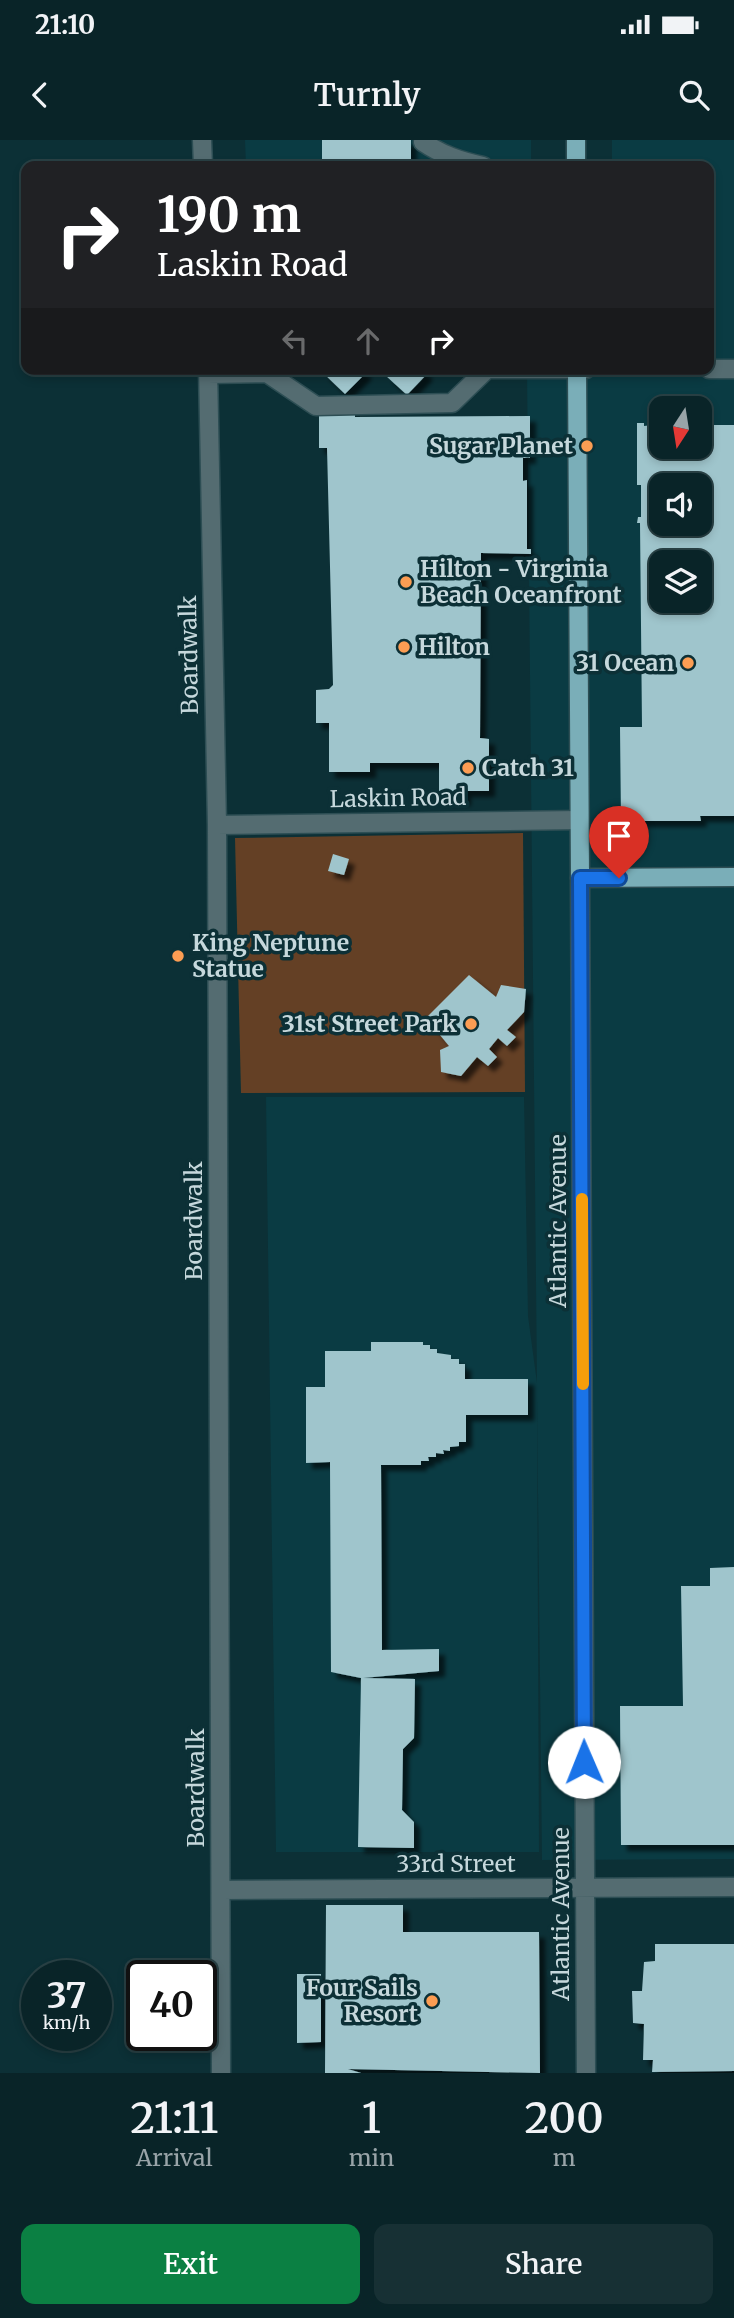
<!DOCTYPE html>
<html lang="en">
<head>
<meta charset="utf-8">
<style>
  body { margin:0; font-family:Merriweather,serif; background:#173034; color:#f1f3f6; height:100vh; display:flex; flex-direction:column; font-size:26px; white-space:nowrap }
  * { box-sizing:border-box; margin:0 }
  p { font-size:23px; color:#99a4a8 }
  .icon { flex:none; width:38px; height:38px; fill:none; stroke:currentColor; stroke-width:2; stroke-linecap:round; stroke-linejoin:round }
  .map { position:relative; height:1933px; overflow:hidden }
  .sheet { display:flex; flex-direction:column; background:#092428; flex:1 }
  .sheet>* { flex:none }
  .banner { position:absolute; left:21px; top:21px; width:693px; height:214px; border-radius:14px; box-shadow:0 4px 10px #0003,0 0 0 2px #294145; background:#202124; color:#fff; overflow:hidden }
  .needle { width:46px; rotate:192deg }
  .tools { position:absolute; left:649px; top:256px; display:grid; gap:14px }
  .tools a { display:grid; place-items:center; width:63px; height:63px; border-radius:14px; background:#092428; box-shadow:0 4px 10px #0003,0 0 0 2px #294145; font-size:35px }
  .speed { position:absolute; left:21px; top:1820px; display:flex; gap:14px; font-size:35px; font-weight:700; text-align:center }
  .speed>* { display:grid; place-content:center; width:91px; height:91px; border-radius:50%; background:#092428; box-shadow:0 4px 10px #0003,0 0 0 2px #294145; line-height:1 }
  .speed small { font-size:18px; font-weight:400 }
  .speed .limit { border:4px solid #111; border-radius:10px; background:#fff; color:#111 }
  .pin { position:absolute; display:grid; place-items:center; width:60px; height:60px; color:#fff; margin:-72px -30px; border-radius:50% 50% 50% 0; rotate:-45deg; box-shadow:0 0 7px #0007 }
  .pin .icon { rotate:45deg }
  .me { position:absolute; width:77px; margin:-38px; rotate:359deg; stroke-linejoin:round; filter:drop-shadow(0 0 5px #0008) }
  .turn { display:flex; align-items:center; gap:24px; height:147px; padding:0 21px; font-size:32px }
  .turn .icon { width:91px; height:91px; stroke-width:2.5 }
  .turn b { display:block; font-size:49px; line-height:60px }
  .lanes { display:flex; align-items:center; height:66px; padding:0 21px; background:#0003; justify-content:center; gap:35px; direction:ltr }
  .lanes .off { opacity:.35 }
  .eta { display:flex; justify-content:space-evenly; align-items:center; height:119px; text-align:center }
  .eta b { font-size:42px; font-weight:600; line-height:49px }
  .primary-button { display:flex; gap:14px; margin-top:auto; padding:14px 21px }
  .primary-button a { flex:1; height:80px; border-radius:14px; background:#0b8043; color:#fff; font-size:28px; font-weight:600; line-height:80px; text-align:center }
  .primary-button a+a { background:#173034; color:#f1f3f6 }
  .status { display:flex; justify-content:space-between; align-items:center; height:49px; padding:0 35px; background:#092428; direction:ltr }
  .status svg { height:19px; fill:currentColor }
  header { display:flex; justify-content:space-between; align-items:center; height:91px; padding:0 21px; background:#092428; font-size:32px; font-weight:600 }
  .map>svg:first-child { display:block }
  .built { fill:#0a3b43; fill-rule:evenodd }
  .green { fill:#644025 }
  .building { fill:#9fc5cc; fill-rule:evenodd; filter:url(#shadow) }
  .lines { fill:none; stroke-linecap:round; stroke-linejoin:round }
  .minor-casing { stroke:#2d4e54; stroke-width:21 }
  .major-casing { stroke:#2d4e54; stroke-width:21 }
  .minor { stroke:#546c71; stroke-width:18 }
  .major { stroke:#7aaeb8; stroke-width:18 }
  .route-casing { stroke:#114b97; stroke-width:18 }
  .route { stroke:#1a73e8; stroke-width:12 }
  .slow { stroke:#f59e0b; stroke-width:12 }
  .poi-dot { fill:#fc9d53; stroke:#0c3036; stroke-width:2.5 }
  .labels { text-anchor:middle; stroke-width:7; stroke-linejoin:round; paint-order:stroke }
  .poi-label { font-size:23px; font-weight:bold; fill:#c6d8dc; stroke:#0c3036; text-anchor:end }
  .street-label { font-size:23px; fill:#c6d8dc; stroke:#0c3036 }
</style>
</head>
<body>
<div class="status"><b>21:10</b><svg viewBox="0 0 49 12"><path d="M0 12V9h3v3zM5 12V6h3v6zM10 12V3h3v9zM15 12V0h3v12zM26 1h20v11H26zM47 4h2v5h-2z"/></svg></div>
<header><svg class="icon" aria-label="back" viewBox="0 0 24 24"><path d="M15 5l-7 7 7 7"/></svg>Turnly<svg class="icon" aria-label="search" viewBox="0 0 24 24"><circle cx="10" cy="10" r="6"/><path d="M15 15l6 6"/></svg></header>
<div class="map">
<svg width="734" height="1933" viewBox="0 0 734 1933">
  <defs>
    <filter id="shadow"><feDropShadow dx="6" dy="6" stdDeviation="2" flood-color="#0009"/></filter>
  </defs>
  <rect width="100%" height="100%" fill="#0c3036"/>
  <path class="built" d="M 245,0 L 531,0 L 531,26 L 246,26 Z
    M 612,0 L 734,0 L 734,1719 L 542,1720 L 537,1259 L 539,1712 L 276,1712 L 266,957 L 524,957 L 528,1176 L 537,1243 L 527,229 L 709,229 L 709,26 L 612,26 ZM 662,268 L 700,268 L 700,306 L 662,306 ZM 662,345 L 700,345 L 700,383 L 662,383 ZM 662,422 L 700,422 L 700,460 L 662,460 Z"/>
  <path class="green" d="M 523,693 L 525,952 L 241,953 L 235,698 Z"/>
  <path class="building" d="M 322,0 L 411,0 L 411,26 L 322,26 Z
    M 328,229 L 362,229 L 366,233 L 345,254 L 323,233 Z
    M 392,229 L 422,229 L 427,234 L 407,255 L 386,236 Z
    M 319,272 L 355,272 L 355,277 L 530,276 L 530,318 L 523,318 L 523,341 L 527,340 L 527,409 L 531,409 L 531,414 L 481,413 L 480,598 L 489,599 L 489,651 L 465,651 L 465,660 L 443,660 L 443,651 L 439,651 L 439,623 L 370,623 L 370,632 L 329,632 L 329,583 L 316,583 L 316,550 L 329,549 L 333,545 L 327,308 L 319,308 Z
    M 637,283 L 644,283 L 644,286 L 662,284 L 662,306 L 700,306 L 700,285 L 734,285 L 734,676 L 700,676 L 701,681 L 621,681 L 620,587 L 642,587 L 640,383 L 637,383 L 638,377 L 641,377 L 641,345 L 637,345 ZM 662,345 L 700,345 L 700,383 L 662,383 ZM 662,422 L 700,422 L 700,460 L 662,460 Z
    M 333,714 L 349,719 L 344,735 L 328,731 Z
    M 469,835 L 496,857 L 501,845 L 526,849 L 524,872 L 507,890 L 516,897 L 507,906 L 498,898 L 489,909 L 497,917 L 488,926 L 477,917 L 461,936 L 441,932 L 440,910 L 449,906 L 426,878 Z
    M 371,1202 L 423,1202 L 423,1205 L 430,1205 L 430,1209 L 437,1209 L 437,1213 L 451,1215 L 451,1219 L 459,1219 L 459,1224 L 465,1224 L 465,1239 L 528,1239 L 528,1275 L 466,1275 L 466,1302 L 459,1302 L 459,1306 L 450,1307 L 450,1311 L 443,1310 L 444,1314 L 436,1313 L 436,1317 L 428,1317 L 429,1321 L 421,1321 L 421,1325 L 381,1325 L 382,1510 L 439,1509 L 439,1531 L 363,1538 L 415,1539 L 414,1598 L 403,1609 L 402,1670 L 414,1682 L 414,1708 L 358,1707 L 361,1538 L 331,1532 L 330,1322 L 306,1323 L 306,1247 L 325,1247 L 325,1211 L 371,1211 Z
    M 734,1427 L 734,1705 L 621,1705 L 620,1566 L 683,1566 L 681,1446 L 710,1446 L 710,1428 Z
    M 326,1765 L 403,1765 L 403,1792 L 539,1792 L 540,1933 L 348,1929 L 361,1933 L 325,1933 Z
    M 655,1804 L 734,1804 L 734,1931 L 652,1932 L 653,1920 L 643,1920 L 644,1884 L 633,1883 L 632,1851 L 642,1851 L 644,1822 L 655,1821 Z
    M 297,1834 L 321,1834 L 321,1902 L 297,1903 Z"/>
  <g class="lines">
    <g class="minor-casing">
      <path id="minor" d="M 202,0 L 203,26
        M 423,2 C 442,15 460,21 483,26
        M 208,229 L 217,685 L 221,1933
        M 483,229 L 586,229
        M 709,229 L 734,229
        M 267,233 L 316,266 L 452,263 L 485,231
        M 208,234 L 267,233 L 274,229
        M 217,685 L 579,680
        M 580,738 L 586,1933
        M 221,1750 L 734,1747"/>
    </g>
    <g class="major-casing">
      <path id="major" d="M 576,0 L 576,26
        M 577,229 L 580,738 L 734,737"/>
    </g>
    <use href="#minor" class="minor"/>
    <use href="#major" class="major"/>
  </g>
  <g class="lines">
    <g class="route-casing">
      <path id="route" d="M 584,1622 L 580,738 L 619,738"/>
    </g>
    <use href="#route" class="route"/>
    <path class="slow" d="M 582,1059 L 583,1244"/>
  </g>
  <g class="poi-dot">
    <circle cx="587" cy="306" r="7"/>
    <circle cx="406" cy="442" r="7"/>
    <circle cx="404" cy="507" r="7"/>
    <circle cx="688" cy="523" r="7"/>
    <circle cx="468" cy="628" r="7"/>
    <circle cx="178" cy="816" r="7"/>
    <circle cx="471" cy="884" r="7"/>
    <circle cx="432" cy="1861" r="7"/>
  </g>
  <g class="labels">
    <g class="poi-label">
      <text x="573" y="314">Sugar Planet</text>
      <text x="420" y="437" text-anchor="start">Hilton - Virginia<tspan x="420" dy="26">Beach Oceanfront</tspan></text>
      <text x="418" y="515" text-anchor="start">Hilton</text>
      <text x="674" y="531">31 Ocean</text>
      <text x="482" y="636" text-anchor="start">Catch 31</text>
      <text x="192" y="811" text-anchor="start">King Neptune<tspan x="192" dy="26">Statue</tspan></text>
      <text x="457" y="892">31st Street Park</text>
      <text x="418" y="1856">Four Sails<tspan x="418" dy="26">Resort</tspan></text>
    </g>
    <g class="street-label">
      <text transform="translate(189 515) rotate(-91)" y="8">Boardwalk</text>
      <text transform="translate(398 658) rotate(-1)" y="8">Laskin Road</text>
      <text transform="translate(194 1081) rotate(-90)" y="8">Boardwalk</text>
      <text transform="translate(558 1081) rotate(-90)" y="8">Atlantic Avenue</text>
      <text transform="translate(196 1648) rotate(-90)" y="8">Boardwalk</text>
      <text x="456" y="1732">33rd Street</text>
      <text transform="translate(561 1774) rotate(-90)" y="8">Atlantic Avenue</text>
    </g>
  </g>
</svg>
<div class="tools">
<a><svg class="needle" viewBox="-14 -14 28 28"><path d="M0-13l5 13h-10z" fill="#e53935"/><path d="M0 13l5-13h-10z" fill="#99a4a8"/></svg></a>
<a><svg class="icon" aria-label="sound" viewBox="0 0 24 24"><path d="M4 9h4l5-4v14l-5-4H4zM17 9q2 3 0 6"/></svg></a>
<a><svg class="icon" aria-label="layers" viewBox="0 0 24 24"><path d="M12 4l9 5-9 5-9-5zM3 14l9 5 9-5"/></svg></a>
</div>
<div class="speed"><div>37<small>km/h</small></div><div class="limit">40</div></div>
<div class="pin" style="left:619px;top:738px;background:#d93025"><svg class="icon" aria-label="arrive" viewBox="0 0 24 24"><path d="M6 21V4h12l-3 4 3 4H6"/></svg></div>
<svg class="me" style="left:584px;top:1622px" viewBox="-20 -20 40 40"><circle r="19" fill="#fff"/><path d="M0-13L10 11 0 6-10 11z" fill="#1a73e8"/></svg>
<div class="banner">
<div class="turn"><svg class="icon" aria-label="right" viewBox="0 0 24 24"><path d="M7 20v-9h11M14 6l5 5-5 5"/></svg><div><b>190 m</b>Laskin Road</div></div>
<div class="lanes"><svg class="icon off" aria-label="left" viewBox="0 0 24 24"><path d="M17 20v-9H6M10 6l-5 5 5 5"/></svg><svg class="icon off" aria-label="ahead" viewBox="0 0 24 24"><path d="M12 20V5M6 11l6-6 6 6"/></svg><svg class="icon" aria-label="right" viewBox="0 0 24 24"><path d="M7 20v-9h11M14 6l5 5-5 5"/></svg></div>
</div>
</div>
<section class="sheet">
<div class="eta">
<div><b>21:11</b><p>Arrival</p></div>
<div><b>1</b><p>min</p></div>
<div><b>200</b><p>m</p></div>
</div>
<div class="primary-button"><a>Exit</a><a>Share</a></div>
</section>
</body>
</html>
